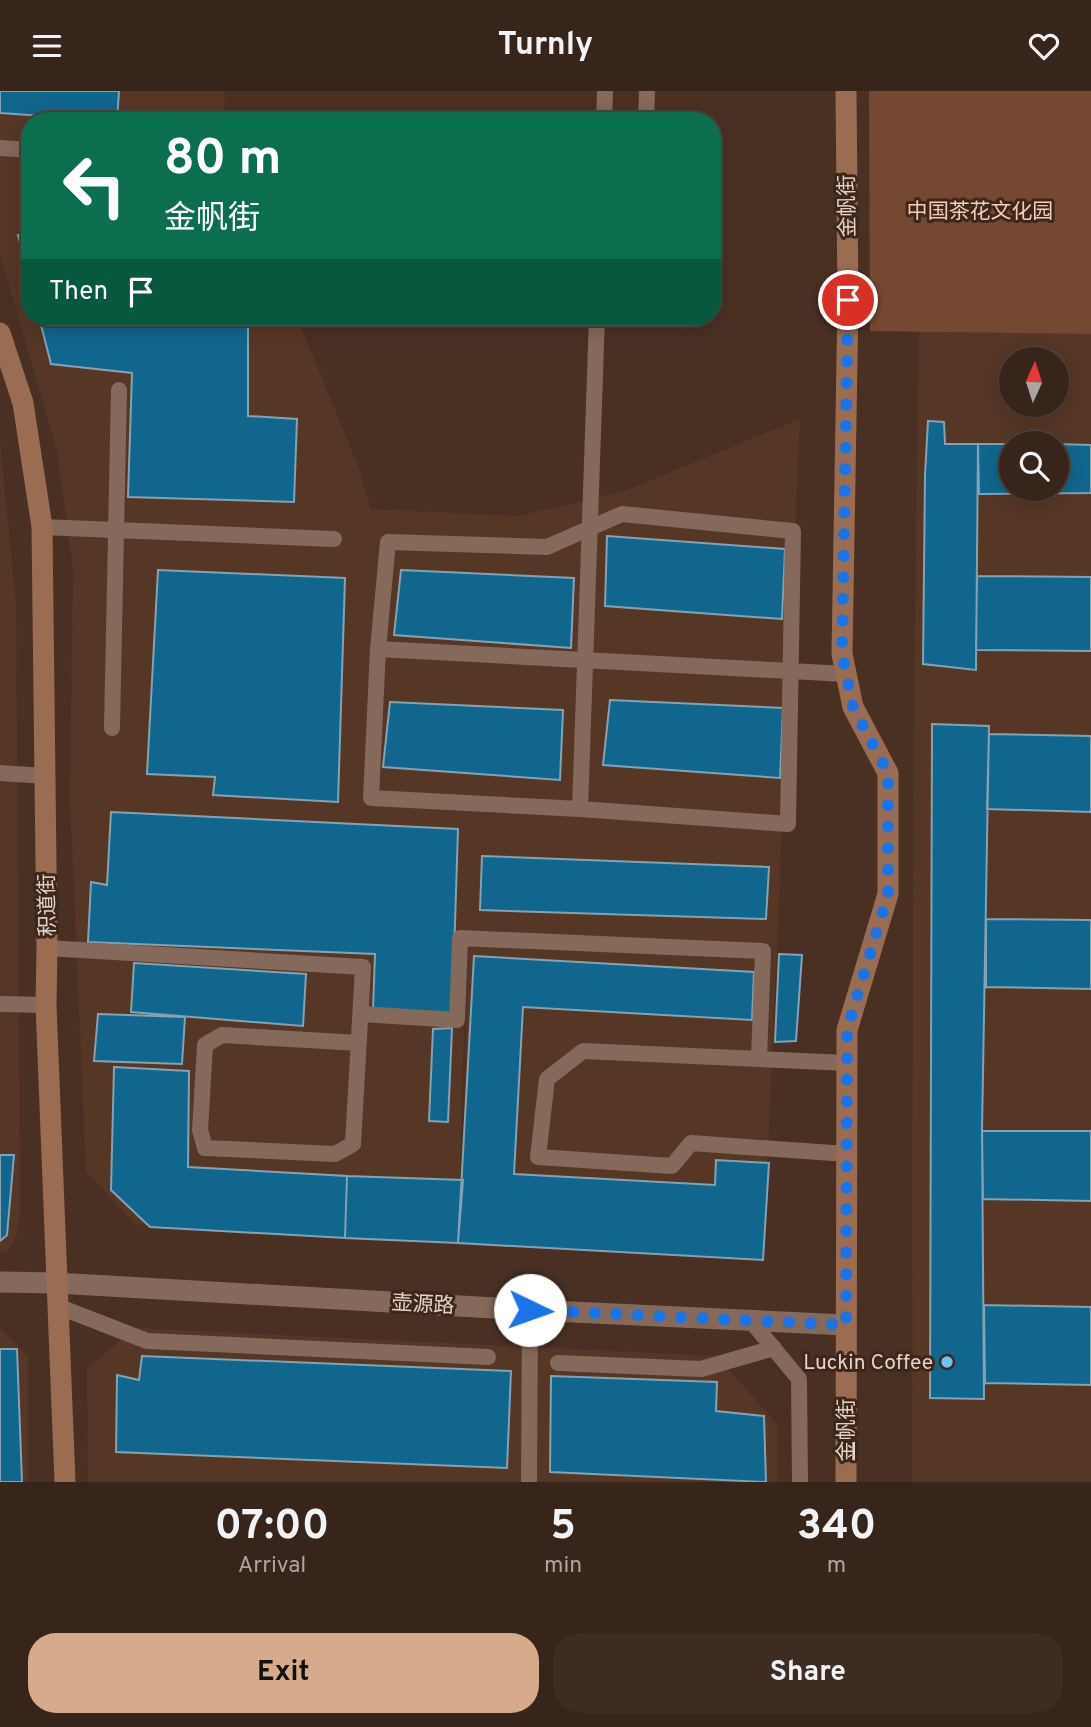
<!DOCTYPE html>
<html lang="en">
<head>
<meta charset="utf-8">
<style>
  body { margin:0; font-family:Overpass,"Noto Sans SC",sans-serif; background:#3e2c23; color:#f1f3f6; height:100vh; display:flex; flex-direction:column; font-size:26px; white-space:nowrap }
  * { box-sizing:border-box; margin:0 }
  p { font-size:23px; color:#aaa4a2 }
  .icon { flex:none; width:38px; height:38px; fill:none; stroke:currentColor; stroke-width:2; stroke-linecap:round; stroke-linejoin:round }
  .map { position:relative; height:1391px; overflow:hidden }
  .details { display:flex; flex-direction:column; background:#37241a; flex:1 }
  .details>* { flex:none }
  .guide { position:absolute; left:21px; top:21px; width:700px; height:214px; border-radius:28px; box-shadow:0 4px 18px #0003,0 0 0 2px #514139; background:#0b6e4f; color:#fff; overflow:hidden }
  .needle { width:46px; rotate:3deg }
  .buttons { position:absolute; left:999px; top:256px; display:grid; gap:14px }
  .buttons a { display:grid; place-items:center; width:70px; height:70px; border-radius:50%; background:#37241a; box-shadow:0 4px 18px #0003,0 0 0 2px #514139; font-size:35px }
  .pin { position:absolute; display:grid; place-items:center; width:60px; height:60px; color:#fff; margin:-30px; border:4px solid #fff; border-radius:50%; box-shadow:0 2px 7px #0007 }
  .me { position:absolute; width:77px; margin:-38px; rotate:93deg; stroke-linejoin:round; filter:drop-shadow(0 0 5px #0008) }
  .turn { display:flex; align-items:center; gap:24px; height:147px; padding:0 28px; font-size:32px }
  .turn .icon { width:91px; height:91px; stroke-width:2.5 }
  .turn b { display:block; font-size:49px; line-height:60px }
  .then { display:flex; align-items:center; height:66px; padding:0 28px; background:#0003; gap:14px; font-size:26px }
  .eta { display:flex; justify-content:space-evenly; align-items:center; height:119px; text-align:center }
  .eta b { font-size:42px; font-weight:700; line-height:49px }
  .action { display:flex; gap:14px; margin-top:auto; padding:14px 28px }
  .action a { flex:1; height:80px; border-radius:28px; background:#d6ab8b; color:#111; font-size:28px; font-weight:700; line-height:80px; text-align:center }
  .action a+a { background:#3e2c23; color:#f1f3f6 }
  header { display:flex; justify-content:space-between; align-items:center; height:91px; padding:0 28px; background:#37241a; font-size:32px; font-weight:700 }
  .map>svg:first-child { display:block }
  .built { fill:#563726; fill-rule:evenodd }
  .green { fill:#754931 }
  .building { fill:#11668d; stroke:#84a2b4; stroke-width:2 }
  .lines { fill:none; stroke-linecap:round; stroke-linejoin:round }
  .lane { stroke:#85695a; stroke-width:16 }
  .street { stroke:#85695a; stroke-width:21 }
  .secondary { stroke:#9a6c52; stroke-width:21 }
  .route { stroke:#1a73e8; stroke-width:12; stroke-dasharray:0 21.6 }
  .poi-dot { fill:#6dc2f3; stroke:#3e2619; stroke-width:2.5 }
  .labels { text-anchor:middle; stroke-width:6; stroke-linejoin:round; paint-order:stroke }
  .street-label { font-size:21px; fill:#e3d3cb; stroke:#3e2619 }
  .park-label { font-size:21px; fill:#f3cdb9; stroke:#3e2619 }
  .poi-label { font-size:21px; fill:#e3d3cb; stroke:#3e2619; text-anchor:end }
</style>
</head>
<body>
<header><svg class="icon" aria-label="menu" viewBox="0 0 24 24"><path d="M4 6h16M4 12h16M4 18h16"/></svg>Turnly<svg class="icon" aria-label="heart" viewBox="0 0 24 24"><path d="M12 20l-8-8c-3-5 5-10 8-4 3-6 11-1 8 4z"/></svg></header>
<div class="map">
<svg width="1091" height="1391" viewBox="0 0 1091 1391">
  <rect width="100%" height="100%" fill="#493023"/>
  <path class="built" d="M 0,0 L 224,0 L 225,23 L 227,30 L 30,30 L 30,226 L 297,226 L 360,380 L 370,418 L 518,425 L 622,401 L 800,328 L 763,1169 L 135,1133 L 86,1080 L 70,709 L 73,478 L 57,360 L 0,163 ZM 467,867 L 463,1089 L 459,1128 L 466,868 Z
    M 919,240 L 1091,243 L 1091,1391 L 912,1391 L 913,684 ZM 1012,268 L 1057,268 L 1057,313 L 1012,313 ZM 1012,352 L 1057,352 L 1057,397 L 1012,397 Z
    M 0,352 L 16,512 L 20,1124 L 15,1149 L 6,1162 L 0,1163 Z
    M 134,1237 L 717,1265 L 777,1333 L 777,1391 L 88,1391 L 87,1278 Z
    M 0,1238 L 28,1265 L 28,1391 L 0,1391 Z"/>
  <path class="green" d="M 869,0 L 1091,0 L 1091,243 L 870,240 Z"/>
  <path class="building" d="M 0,0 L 119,0 L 117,30 L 0,22 Z
    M 18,144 L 30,144 L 30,189 Z
    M 39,226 L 248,226 L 248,325 L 297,328 L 294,411 L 128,406 L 132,282 L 51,273 Z
    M 928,330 L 944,331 L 945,353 L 978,353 L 976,579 L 923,573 L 925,384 Z
    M 978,353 L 1012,353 L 1012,397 L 1057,397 L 1057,353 L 1091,354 L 1091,402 L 979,403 Z
    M 607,445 L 785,458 L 782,528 L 605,515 Z
    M 158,479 L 345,487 L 338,711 L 213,704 L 215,686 L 147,683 Z
    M 401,479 L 574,487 L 571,557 L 394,544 Z
    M 977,485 L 1091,486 L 1091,560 L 976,559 Z
    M 610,609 L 783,617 L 780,687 L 603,674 Z
    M 390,611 L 563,619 L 560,689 L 383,676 Z
    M 932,633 L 989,635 L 982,1040 L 984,1308 L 930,1307 Z
    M 989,643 L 1091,645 L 1091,721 L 987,718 Z
    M 111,721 L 458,738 L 452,926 L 373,919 L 375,863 L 88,851 L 91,791 L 107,794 Z
    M 482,765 L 769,776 L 766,828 L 480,819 Z
    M 986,828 L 1091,829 L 1091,898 L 986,896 Z
    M 779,863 L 802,864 L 796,950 L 775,951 Z
    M 474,865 L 754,881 L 752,929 L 523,916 L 514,1083 L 715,1094 L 716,1069 L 769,1072 L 763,1169 L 458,1152 Z
    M 134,872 L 306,883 L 303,935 L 131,921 Z
    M 98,923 L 185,926 L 182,973 L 94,970 Z
    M 452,937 L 448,1031 L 429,1030 L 433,938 Z
    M 114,976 L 189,980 L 188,1076 L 347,1085 L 345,1147 L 150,1136 L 111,1099 Z
    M 982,1040 L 1091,1040 L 1091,1110 L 983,1108 Z
    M 0,1064 L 14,1064 L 7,1144 L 0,1150 Z
    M 347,1085 L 463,1089 L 458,1152 L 345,1147 Z
    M 984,1214 L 1091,1216 L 1091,1294 L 985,1292 Z
    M 0,1258 L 17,1258 L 22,1391 L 0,1391 Z
    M 142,1265 L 511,1280 L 507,1377 L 116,1361 L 117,1284 L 139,1289 Z
    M 551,1285 L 717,1291 L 716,1320 L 764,1325 L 766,1391 L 550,1381 Z"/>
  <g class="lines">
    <path class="lane" d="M 604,30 L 605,0
      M 646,30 L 647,0
      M 0,57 L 30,59
      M 622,423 L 793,440 L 788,733 L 580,718 L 371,707 L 378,558 L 388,451 L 547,456 Z
      M 42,436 L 334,448
      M 378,558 L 846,583
      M 112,637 L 119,299
      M 0,682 L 45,685
      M 580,718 L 597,226
      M 47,857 L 363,876 L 353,1053 L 335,1063 L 205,1057 L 200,1039 L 205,954 L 222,944 L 359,952
      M 0,913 L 46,914
      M 361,923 L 457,929 L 460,847 L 763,860 L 759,968
      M 847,1063 L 691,1052 L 672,1075 L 538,1066 L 547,988 L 583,960 L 847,972
      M 57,1215 L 147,1250 L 488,1266
      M 751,1230 L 799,1288 L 800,1391
      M 558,1272 L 701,1278 L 774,1257
      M 529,1391 L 530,1219"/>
    <path class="street" d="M 0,1191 L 56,1192 L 530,1219 L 846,1234"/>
    <path class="secondary" d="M 846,0 L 848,210 L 842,563 L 853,616 L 888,682 L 888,803 L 847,939 L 846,1391
      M 0,242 L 23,312 L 42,436 L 47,857 L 46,914 L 65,1391"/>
  </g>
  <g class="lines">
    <path class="route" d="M 530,1219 L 846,1234 L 847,939 L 888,803 L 888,682 L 853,616 L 842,563 L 848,209"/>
  </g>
  <circle class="poi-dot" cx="947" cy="1271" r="7"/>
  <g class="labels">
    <g class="street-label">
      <text transform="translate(847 115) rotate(-91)" y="7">金帆街</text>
      <text transform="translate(47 814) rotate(-91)" y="7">积道街</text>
      <text transform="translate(423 1213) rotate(3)" y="7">壶源路</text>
      <text transform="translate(846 1339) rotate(-90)" y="7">金帆街</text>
    </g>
    <g class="park-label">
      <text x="980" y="127">中国茶花文化园</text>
    </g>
    <g class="poi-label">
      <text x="933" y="1278">Luckin Coffee</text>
    </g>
  </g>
</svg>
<div class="buttons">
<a><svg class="needle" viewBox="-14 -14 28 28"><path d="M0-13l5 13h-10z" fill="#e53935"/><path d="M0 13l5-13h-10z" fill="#aaa4a2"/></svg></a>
<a><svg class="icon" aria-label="search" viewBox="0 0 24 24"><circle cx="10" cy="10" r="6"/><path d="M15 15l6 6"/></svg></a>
</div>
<div class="pin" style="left:848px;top:209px;background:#d93025"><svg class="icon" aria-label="arrive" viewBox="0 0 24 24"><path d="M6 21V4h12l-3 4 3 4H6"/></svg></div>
<svg class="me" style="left:530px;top:1219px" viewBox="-20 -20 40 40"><circle r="19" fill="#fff"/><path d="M0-13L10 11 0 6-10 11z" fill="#1a73e8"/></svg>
<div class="guide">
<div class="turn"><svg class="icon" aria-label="left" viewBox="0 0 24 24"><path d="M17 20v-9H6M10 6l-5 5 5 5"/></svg><div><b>80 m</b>金帆街</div></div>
<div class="then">Then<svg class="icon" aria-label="arrive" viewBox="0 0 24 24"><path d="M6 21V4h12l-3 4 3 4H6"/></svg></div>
</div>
</div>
<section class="details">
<div class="eta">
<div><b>07:00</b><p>Arrival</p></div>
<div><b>5</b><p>min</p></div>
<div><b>340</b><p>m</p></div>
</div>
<div class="action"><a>Exit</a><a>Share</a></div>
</section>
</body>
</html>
